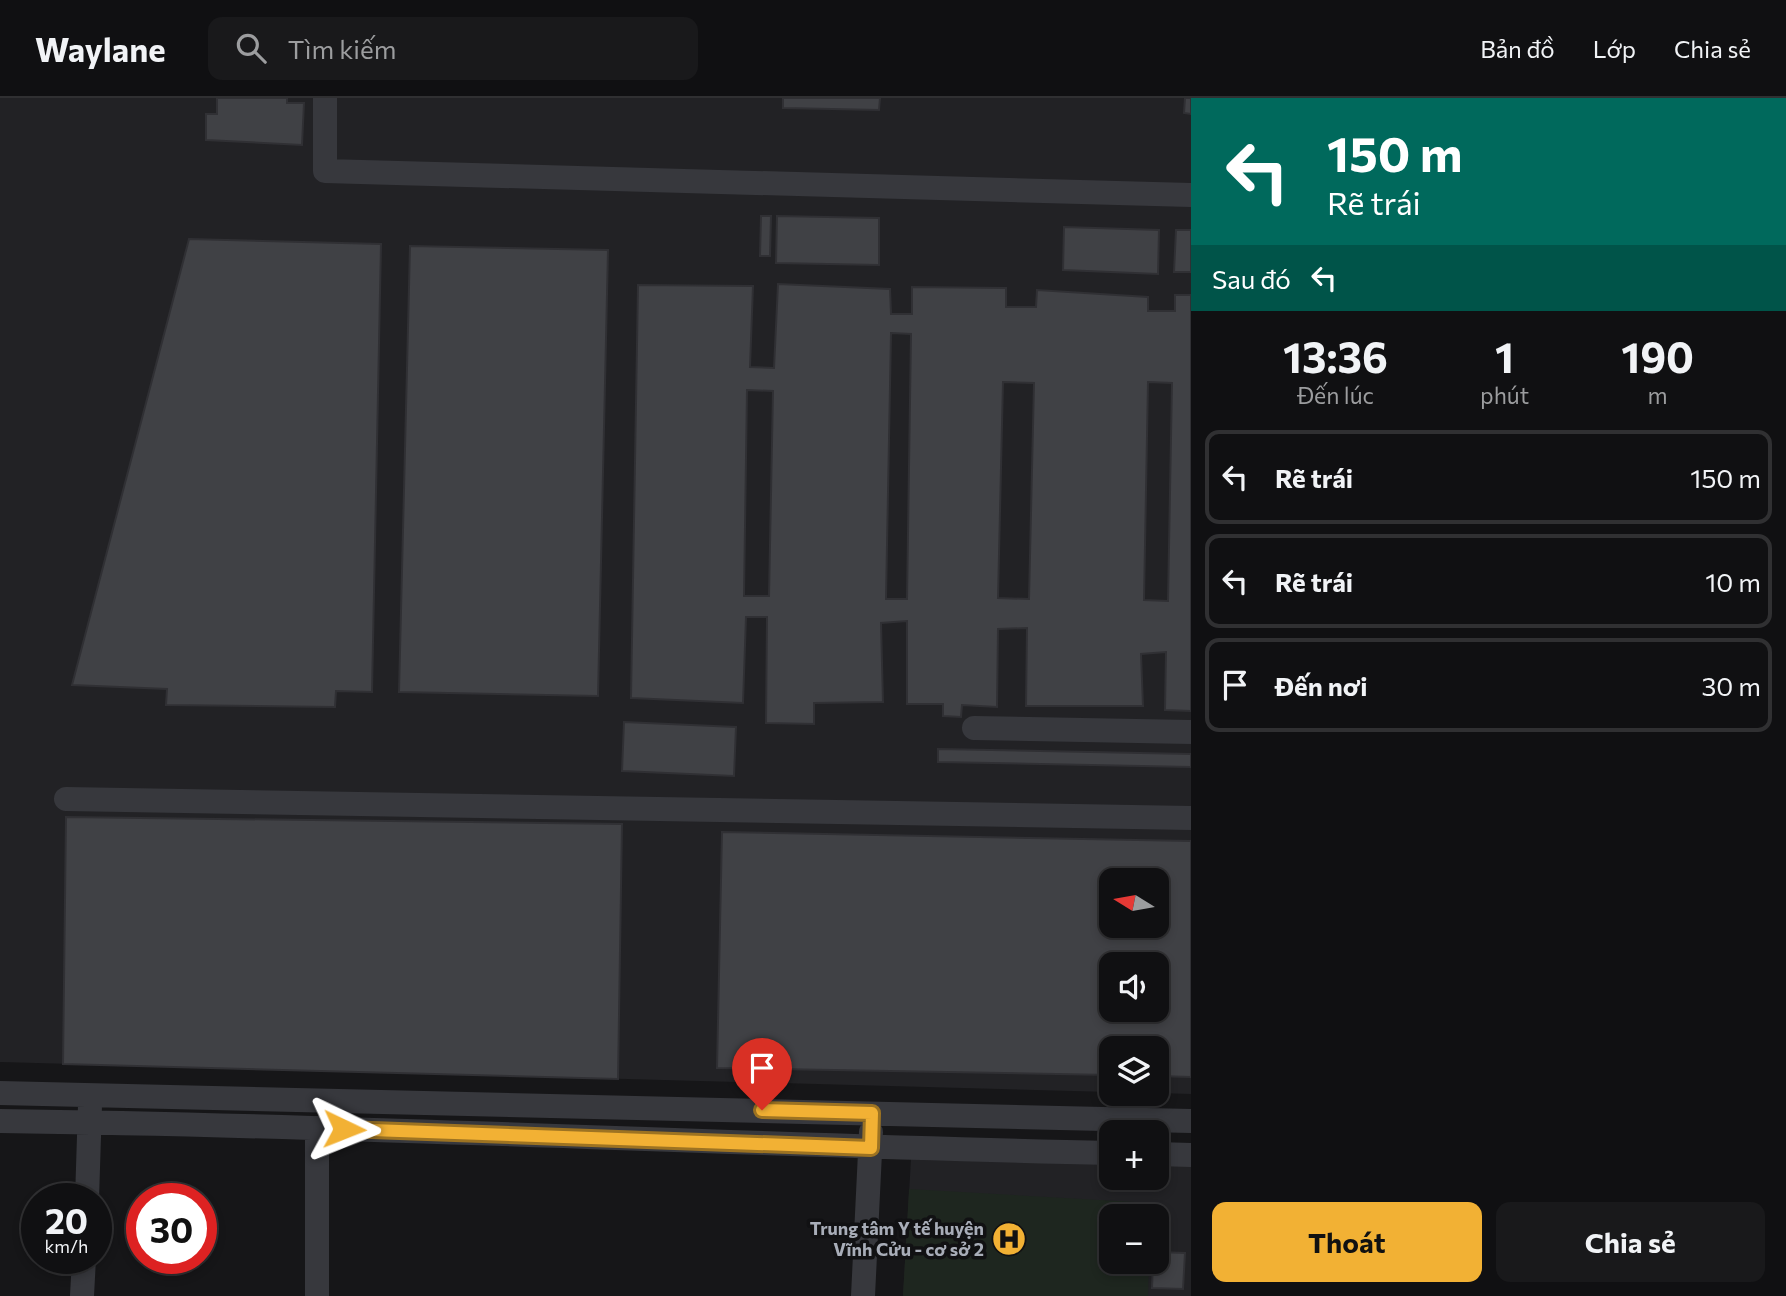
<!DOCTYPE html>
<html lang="vi">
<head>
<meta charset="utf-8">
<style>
  body { margin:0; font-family:Commissioner,sans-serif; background:#19191b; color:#f1f3f6; height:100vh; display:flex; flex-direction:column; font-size:26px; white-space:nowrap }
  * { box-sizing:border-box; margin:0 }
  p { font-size:23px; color:#9c9d9f }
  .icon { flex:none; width:38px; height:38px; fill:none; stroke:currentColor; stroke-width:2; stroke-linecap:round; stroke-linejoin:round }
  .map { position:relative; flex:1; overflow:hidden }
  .details { display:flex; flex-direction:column; background:#101012; width:595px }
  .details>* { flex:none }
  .top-card { background:#00695c; color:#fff; overflow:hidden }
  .needle { width:46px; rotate:281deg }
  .tools { position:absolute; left:1099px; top:770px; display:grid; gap:14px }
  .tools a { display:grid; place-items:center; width:70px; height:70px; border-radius:14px; background:#101012; box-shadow:0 4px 10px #0003,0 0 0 2px #303032; font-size:35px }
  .speed { position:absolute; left:21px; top:1085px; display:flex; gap:14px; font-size:35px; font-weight:700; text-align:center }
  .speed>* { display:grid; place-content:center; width:91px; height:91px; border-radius:50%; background:#101012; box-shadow:0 4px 10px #0003,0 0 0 2px #303032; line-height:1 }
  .speed small { font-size:18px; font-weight:400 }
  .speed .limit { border:10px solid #d22; background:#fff; color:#111 }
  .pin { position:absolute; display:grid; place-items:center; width:60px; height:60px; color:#fff; margin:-72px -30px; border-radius:50% 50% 50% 0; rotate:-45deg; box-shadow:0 0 7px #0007 }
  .pin .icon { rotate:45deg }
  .me { position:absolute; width:77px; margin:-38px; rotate:92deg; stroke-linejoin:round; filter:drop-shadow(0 0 5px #0008) }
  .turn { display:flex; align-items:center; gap:24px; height:147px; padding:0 21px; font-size:32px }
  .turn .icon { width:91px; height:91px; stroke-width:2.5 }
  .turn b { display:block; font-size:49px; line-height:60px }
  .then { display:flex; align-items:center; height:66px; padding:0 21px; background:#0003; gap:14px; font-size:26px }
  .eta { display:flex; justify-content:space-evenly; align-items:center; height:119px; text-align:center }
  .eta b { font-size:42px; font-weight:700; line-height:49px }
  .cta { display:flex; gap:14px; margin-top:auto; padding:14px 21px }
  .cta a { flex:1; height:80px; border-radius:14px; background:#f2b134; color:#111; font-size:28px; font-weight:700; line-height:80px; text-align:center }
  .cta a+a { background:#19191b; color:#f1f3f6 }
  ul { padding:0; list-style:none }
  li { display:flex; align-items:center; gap:21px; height:94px; margin:0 14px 10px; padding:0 7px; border:4px solid #303032; border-radius:14px }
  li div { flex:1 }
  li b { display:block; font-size:26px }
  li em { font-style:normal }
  header { display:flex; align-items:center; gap:42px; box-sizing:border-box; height:98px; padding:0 35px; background:#101012; border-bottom:2px solid #303032 }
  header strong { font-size:33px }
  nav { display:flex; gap:38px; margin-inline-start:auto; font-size:24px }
  .search { width:490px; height:63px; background:#19191b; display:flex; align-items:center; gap:18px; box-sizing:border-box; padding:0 24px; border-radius:14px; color:#9c9d9f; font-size:26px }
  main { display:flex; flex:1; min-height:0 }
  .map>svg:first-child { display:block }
  .built { fill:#222225; fill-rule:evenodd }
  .green { fill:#1e261f }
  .building { fill:#404145; stroke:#303034; stroke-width:2; fill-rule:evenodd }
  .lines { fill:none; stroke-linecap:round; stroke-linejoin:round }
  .minor { stroke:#37383d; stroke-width:24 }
  .route-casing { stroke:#9d7322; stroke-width:18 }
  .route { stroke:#f2b134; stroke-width:12 }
  .labels { text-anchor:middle; stroke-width:7; stroke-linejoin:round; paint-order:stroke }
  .poi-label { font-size:18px; font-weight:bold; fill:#a8adb8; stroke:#111113; text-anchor:end }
</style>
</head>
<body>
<header>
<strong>Waylane</strong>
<div class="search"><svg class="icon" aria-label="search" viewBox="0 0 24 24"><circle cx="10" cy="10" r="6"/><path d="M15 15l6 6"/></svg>Tìm kiếm</div>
<nav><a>Bản đồ</a><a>Lớp</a><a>Chia sẻ</a></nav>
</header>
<main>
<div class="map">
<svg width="1191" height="1198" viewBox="0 0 1191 1198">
  <rect width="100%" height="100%" fill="#161618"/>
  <path class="built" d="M 0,0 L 1191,0 L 1191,996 L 1157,995 L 1157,950 L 1111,950 L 1111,994 L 0,964 ZM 1111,782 L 1157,782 L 1157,828 L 1111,828 ZM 1111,866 L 1157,866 L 1157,912 L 1111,912 Z
    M 911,1061 L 1111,1066 L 1111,1080 L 1157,1080 L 1157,1067 L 1191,1068 L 1191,1198 L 903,1198 ZM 1111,1118 L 1157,1118 L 1157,1164 L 1111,1164 Z"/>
  <path class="green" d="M 909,1091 L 1152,1105 L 1151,1118 L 1111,1118 L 1111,1164 L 1149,1164 L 1148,1198 L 903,1198 Z"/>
  <path class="building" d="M 217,0 L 287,0 L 287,5 L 304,5 L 302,47 L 206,42 L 206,16 L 217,16 Z
    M 783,0 L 880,0 L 879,12 L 783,10 Z
    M 1185,0 L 1191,0 L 1191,16 L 1184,15 Z
    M 761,118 L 771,118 L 770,158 L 760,158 Z
    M 777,118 L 879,120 L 879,167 L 776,165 Z
    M 1064,129 L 1159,132 L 1158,176 L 1063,172 Z
    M 1176,132 L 1191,132 L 1191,174 L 1174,174 Z
    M 189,141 L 381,146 L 372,594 L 336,593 L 335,609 L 166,607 L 167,591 L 72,587 Z
    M 410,148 L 608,152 L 598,598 L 399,594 Z
    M 778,186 L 890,191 L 891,216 L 912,216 L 912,189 L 1006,190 L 1006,209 L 1036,209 L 1037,192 L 1148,199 L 1148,213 L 1175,213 L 1175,197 L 1191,197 L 1191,613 L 1165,612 L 1166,554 L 1141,556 L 1143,608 L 1026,608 L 1027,530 L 998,531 L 997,609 L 962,607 L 961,619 L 943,618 L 943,606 L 907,606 L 907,523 L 881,525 L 883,604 L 814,605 L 814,626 L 766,625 L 767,519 L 746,519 L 743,605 L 631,600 L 638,187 L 753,188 L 750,269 L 774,270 ZM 891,235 L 911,236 L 907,501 L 886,501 ZM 1003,284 L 1034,285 L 1029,501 L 998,500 ZM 1148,284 L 1172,285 L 1168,503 L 1144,502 ZM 747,292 L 773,293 L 769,498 L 744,498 Z
    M 624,624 L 736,629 L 734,678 L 622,673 Z
    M 938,651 L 1191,656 L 1191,669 L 938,664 Z
    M 66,719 L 622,726 L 618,981 L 63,966 Z
    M 722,734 L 1191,743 L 1191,979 L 1157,978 L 1157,950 L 1111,950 L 1111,977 L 717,970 ZM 1111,782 L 1157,782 L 1157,828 L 1111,828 ZM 1111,866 L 1157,866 L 1157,912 L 1111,912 Z
    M 1157,1154 L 1185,1155 L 1183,1191 L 1152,1190 L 1153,1164 L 1157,1164 Z"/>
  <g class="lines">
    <path class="minor" d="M 325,0 L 325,73 L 1191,97
      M 974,630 L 1191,634
      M 66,701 L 1191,720
      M 0,995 L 1191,1023
      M 0,1023 C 371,1028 741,1047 1111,1055
      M 317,1030 L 317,1198
      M 1157,1056 L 1191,1057
      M 87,1101 L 90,1007
      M 82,1198 L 84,1160
      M 863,1198 L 871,1034"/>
  </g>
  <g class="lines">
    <g class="route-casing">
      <path id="route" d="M 344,1031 L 871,1050 L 872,1015 L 762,1012"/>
    </g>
    <use href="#route" class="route"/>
  </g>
  <defs>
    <g id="hospital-disc" transform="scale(1.75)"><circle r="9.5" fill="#f2b134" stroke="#111113"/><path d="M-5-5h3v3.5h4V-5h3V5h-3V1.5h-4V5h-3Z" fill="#111"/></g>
  </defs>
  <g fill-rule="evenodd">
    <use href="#hospital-disc" x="1009" y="1141"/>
  </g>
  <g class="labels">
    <g class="poi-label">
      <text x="984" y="1137">Trung tâm Y tế huyện<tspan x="984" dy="21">Vĩnh Cửu - cơ sở 2</tspan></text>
    </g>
  </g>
</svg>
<div class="tools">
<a><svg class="needle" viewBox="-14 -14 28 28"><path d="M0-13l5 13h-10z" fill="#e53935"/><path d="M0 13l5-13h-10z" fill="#9c9d9f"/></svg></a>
<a><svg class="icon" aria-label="sound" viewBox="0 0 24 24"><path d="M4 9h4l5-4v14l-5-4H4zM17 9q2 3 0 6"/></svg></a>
<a><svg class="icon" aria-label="layers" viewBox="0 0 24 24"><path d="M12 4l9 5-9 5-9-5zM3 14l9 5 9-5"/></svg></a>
<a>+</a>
<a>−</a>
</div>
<div class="speed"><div>20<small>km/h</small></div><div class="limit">30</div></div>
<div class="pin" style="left:762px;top:1012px;background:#d93025"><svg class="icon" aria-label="arrive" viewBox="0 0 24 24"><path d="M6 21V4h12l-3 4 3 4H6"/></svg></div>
<svg class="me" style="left:344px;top:1031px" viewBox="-20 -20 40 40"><path d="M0-17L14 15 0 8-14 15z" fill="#f2b134" stroke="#fff" stroke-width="4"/></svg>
</div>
<section class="details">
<div class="top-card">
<div class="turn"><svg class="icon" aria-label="left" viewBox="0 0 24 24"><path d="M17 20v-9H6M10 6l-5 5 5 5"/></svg><div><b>150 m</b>Rẽ trái</div></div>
<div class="then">Sau đó<svg class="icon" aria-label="left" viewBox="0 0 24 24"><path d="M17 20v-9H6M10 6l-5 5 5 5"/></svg></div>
</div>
<div class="eta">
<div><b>13:36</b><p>Đến lúc</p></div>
<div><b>1</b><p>phút</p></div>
<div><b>190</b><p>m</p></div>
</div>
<ul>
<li><svg class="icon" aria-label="left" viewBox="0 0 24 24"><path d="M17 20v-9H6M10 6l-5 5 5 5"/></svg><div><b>Rẽ trái</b></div><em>150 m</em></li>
<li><svg class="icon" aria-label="left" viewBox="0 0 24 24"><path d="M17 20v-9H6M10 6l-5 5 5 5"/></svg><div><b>Rẽ trái</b></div><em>10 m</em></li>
<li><svg class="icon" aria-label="arrive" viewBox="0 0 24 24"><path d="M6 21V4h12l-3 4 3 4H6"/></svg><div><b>Đến nơi</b></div><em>30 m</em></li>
</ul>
<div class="cta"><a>Thoát</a><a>Chia sẻ</a></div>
</section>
</main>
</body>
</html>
